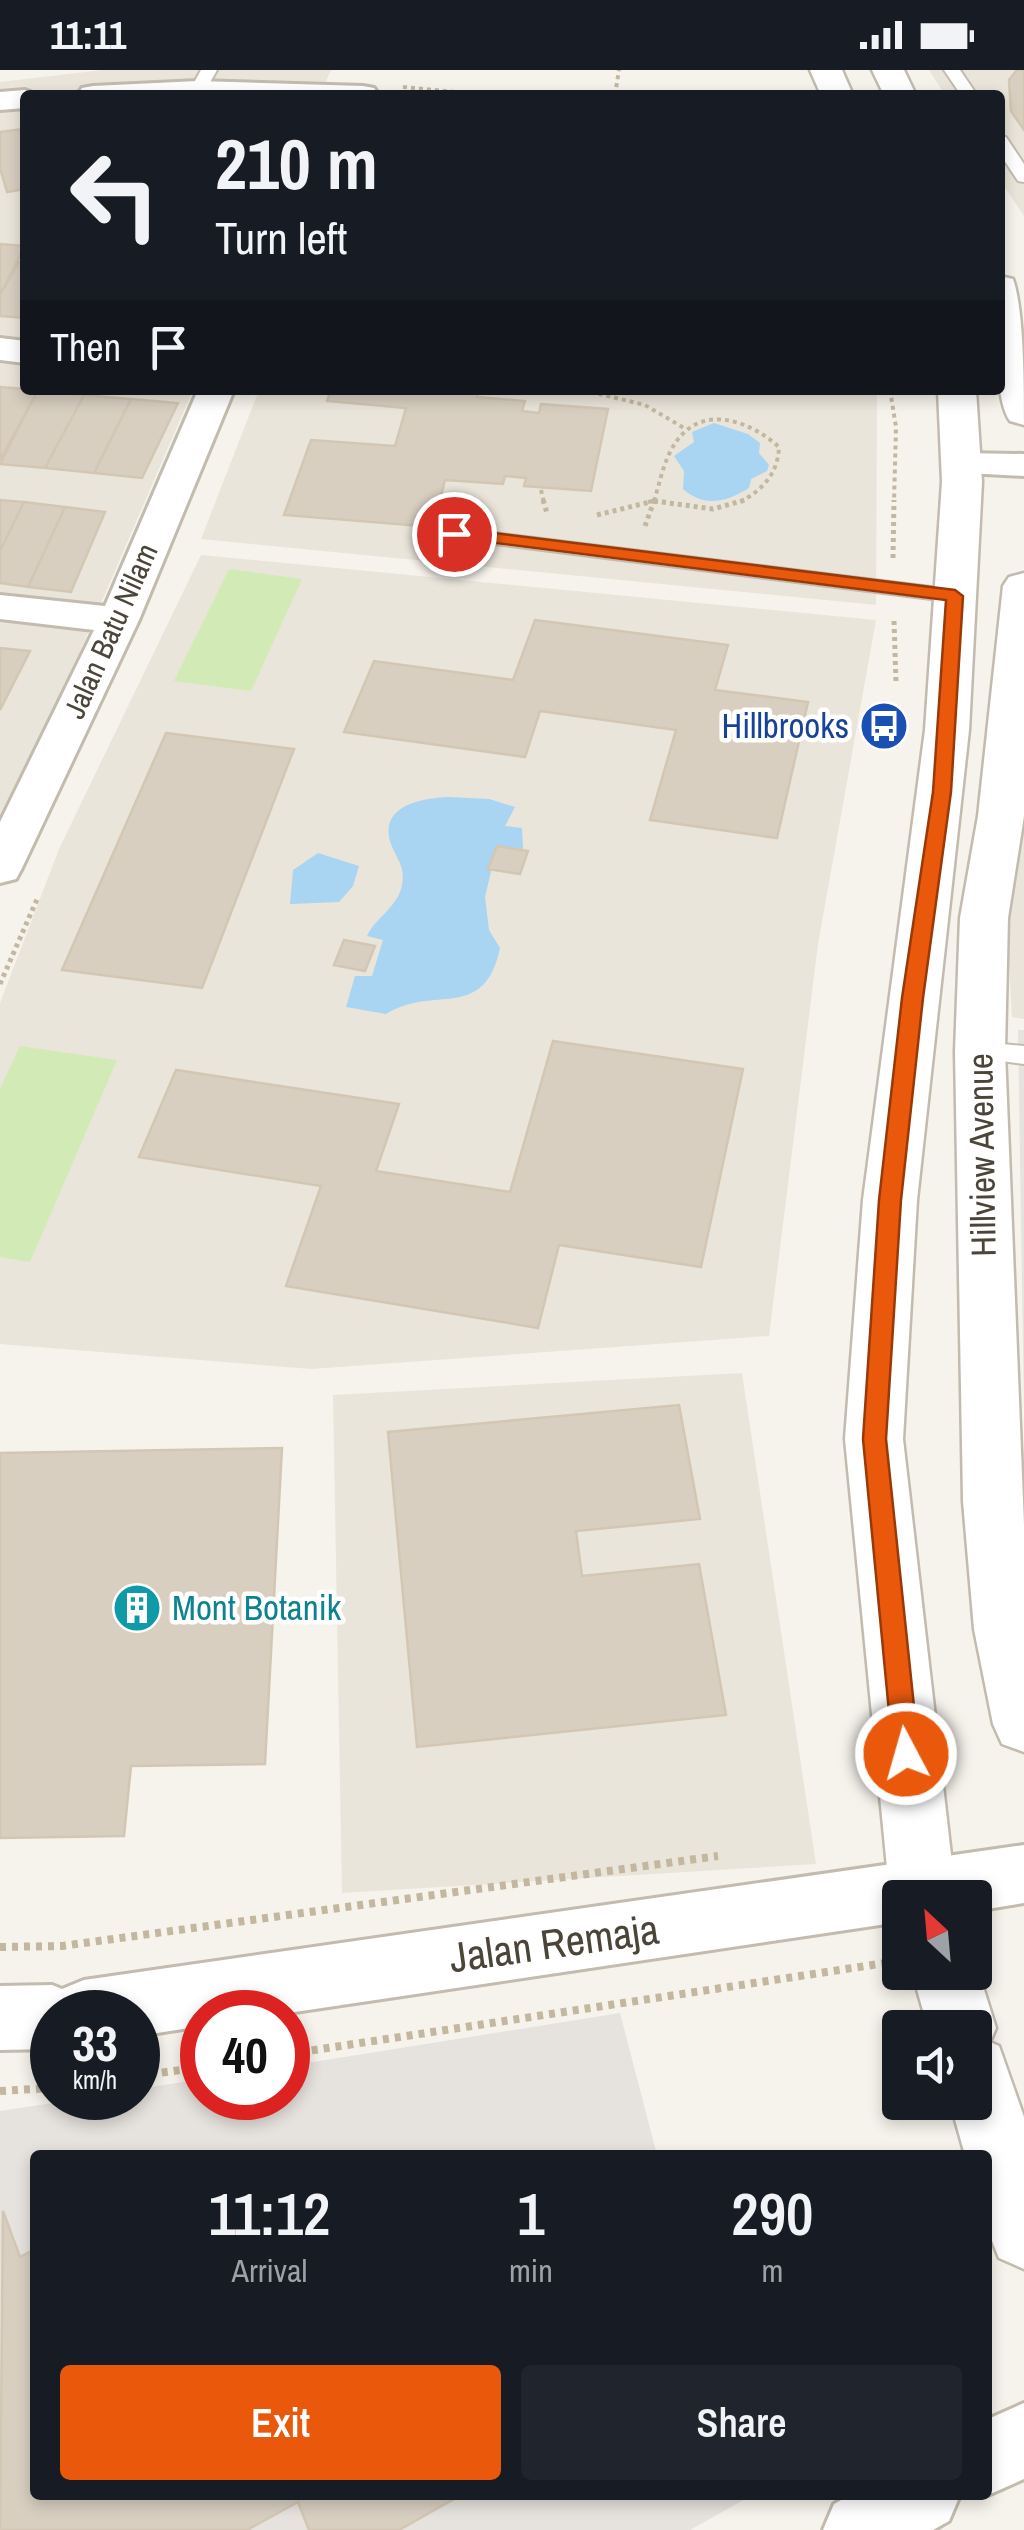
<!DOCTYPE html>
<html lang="en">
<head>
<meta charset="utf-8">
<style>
  body { margin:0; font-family:"Archivo Narrow",sans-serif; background:#20242c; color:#f1f3f6; height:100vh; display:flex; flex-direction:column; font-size:38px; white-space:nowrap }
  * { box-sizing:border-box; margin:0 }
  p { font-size:32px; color:#9ea1a6 }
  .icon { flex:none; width:55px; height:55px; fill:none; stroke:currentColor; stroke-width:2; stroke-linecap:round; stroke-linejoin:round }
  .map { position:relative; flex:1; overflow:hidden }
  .sheet { position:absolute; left:30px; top:2080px; width:962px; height:350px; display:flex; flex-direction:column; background:#171b24; border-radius:10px; box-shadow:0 5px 15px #0003 }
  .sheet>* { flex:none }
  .hud { position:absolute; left:20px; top:20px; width:985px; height:305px; border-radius:10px; box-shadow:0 5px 15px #0003; background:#171b24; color:#f1f3f6; overflow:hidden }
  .needle { width:65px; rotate:334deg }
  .buttons { position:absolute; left:882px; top:1810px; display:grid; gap:20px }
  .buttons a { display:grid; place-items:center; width:110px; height:110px; border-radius:10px; background:#171b24; box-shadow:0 5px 15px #0003; font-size:50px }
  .speed { position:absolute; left:30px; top:1920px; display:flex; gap:20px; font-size:50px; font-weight:700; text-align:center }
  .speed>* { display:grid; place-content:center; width:130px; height:130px; border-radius:50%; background:#171b24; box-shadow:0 5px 15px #0003; line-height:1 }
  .speed small { font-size:25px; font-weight:400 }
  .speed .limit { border:15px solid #d22; background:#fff; color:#111 }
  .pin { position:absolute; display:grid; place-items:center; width:85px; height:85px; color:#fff; margin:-42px; border:5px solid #fff; border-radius:50%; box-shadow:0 2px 10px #0007 }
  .me { position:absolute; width:110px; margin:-55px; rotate:354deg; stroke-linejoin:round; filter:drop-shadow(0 0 8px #0008) }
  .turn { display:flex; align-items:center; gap:35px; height:210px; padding:0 30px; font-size:45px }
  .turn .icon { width:130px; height:130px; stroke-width:2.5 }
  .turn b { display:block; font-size:70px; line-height:85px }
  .then { display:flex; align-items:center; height:95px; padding:0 30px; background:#0003; gap:20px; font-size:38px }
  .eta { display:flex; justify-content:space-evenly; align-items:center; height:170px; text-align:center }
  .eta b { font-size:60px; font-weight:600; line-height:70px }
  .button { display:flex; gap:20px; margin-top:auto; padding:20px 30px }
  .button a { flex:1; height:115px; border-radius:10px; background:#ea580c; color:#fff; font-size:40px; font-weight:600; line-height:115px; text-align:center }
  .button a+a { background:#20242c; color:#f1f3f6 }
  .status { display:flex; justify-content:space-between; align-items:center; height:70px; padding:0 50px; background:#171b24; direction:ltr }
  .status svg { height:28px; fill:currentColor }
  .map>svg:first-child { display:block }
  .residential { fill:#eae5da }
  .industrial { fill:#e6e2dd }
  .green { fill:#d2eab5 }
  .water { fill:#a9d4f2 }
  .building { fill:#d8cfc1; stroke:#d3c7b4; stroke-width:2.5 }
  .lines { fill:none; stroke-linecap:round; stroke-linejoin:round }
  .service-casing { stroke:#c2bbae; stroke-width:4 }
  .minor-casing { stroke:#c2bbae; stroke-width:6 }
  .tertiary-casing { stroke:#c2bbae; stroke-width:5 }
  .path-far2 { stroke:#c4b79f; stroke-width:4; stroke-dasharray:4 4; stroke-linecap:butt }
  .path-far1 { stroke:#c4b79f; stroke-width:5; stroke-dasharray:4 4; stroke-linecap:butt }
  .path { stroke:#c4b79f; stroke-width:8; stroke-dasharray:6 6; stroke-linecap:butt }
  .service { fill:#fff; fill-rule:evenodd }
  .minor { fill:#fff; fill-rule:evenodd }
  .tertiary { fill:#fff; fill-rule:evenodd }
  .route { fill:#ea580c; stroke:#983908; stroke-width:2.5 }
  .labels { text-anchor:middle; stroke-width:9; stroke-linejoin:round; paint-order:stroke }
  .far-street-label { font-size:30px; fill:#4b4439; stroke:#fff }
  .transit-label { font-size:35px; fill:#164399; stroke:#fff; text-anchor:end }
  .street-label { font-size:35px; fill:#4b4439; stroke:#fff }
  .culture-label { font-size:35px; fill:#0d838f; stroke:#fff; text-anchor:start }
  .near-street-label { font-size:42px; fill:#4b4439; stroke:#fff }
</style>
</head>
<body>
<div class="status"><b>11:11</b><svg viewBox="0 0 49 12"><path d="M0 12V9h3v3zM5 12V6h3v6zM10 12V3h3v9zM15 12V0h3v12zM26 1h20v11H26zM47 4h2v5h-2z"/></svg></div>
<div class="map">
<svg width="1024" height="2460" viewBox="0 0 1024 2460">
  <rect width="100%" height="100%" fill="#f6f3ec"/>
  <path class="residential" d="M 102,0 L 331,0 L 320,25 L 25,25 L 25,320 L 193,320 L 0,767 L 0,12 Z
    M 929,0 L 1024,0 L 1024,146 L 1000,110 L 1000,25 L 945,25 Z
    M 259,320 L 877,320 L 876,535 L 201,469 Z
    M 201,485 L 876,550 L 818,874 L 769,1266 L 311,1299 L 0,1274 L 0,933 L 59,779 Z
    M 1024,611 L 1024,949 L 1012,947 L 1002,773 Z
    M 742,1303 L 816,1794 L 342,1823 L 333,1325 Z"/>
  <path class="industrial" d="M 1018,960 L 1024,960 L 1024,1342 L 1024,1341 Z
    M 620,1943 L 657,2085 L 35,2085 L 35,2425 L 746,2425 L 747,2428 L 690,2460 L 0,2460 L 0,2041 L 86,2028 L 138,2028 L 138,2019 L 202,2009 L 202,2028 L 288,2028 L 288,1996 Z"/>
  <path class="green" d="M 229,499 L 302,509 L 251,621 L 174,611 Z
    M 20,976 L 117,990 L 30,1192 L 0,1187 L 0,1019 Z"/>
  <path class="water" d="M 714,353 L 748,364 L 760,373 L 759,383 L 769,395 L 767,401 L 751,409 L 749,418 C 726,432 705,438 683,419 L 684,401 L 674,386 L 694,372 L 692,362 Z
    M 449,727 L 489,729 L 515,737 L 505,756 L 522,758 L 523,779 L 497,776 L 485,827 L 489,860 L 500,878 C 484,953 434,914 386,944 L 346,937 L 355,906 L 372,906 L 383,870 L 367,866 C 376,847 398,837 402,815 C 406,795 395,788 390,771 C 380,735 423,728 449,727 Z
    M 318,783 L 359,796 L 353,816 L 339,832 L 290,834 L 293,800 Z"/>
  <path class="building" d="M 1017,0 L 1024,0 L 1024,60 L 1011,41 L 1009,10 Z
    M 24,59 L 25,119 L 7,122 L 0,98 L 0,62 Z
    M 0,174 L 25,176 L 0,225 Z
    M 19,192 L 25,192 L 25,248 L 0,246 L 0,225 Z
    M 0,317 L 38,320 L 0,390 Z
    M 38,320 L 84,325 L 45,398 L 0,394 Z
    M 331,320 L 479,320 L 477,327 L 525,331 L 522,341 L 539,343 L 541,334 L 608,339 L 591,421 L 524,416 L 526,408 L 505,406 L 503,414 L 445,410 L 433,457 L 284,445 L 311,370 L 395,376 L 406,338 L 327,331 Z
    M 84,325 L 131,329 L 94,403 L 45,398 Z
    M 131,329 L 178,333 L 142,408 L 94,403 Z
    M 0,430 L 24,432 L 0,481 Z
    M 24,432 L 65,437 L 28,517 L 0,513 L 0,481 Z
    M 65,437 L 105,442 L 71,522 L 28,517 Z
    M 535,550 L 728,575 L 715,620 L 808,632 L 777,768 L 650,750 L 676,660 L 540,641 L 525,687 L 344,662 L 374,591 L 513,610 Z
    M 0,578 L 30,581 L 0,640 Z
    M 166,663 L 294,679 L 202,918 L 62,900 Z
    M 497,776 L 528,781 L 520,804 L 488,799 Z
    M 344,870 L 375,876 L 365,901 L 334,895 Z
    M 553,971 L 743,999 L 701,1197 L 559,1175 L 538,1258 L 286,1216 L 321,1116 L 139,1087 L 176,1000 L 399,1034 L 376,1101 L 510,1122 Z
    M 679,1335 L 700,1449 L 576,1461 L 582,1506 L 699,1494 L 726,1645 L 417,1677 L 388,1362 Z
    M 282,1378 L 265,1694 L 131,1696 L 124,1766 L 0,1768 L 0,1383 Z
    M 3,2141 L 20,2187 L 35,2179 L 35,2425 L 461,2425 L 399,2460 L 309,2460 L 298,2432 L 247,2460 L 0,2460 Z"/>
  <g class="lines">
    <g class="service-casing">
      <path id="service" d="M 201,0 L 217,0 L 204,23 L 198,25 L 190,20 Z
        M 944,0 L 960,0 L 977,25 L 961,25 Z
        M 1000,66 L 1006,67 L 1024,94 L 1024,112 L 1018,111 L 1000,84 Z
        M 454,458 L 955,520 L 966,526 L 955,532 L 447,468 L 447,460 Z
        M 980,972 L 1024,976 L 1024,994 L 971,987 L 967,981 L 971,975 Z"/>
    </g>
    <g class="minor-casing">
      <path id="minor" d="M 198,11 L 363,16 L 374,18 L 379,25 L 77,25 L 82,18 L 93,16 Z
        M 25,20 L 38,25 L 25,25 L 25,38 L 0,40 L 0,22 Z
        M 0,268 L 25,271 L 25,293 L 0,290 Z
        M 198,320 L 234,320 L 139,550 L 22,798 L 16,809 L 0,813 L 0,752 L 94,560 L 0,549 L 0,525 L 105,536 Z
        M 961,383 L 1024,384 L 1024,406 L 948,402 L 942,394 L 948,386 Z
        M 1024,1775 L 1024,1833 L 975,1841 L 975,1828 L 900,1828 L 900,1852 L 288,1943 L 202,1942 L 202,1956 L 138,1966 L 138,1942 L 52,1942 L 52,1979 L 0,1980 L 0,1916 L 52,1915 L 62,1919 L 84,1910 Z
        M 1024,2333 L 1024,2409 L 988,2425 L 988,2349 Z
        M 850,2425 L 960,2425 L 949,2451 L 933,2460 L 823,2460 L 834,2434 Z"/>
    </g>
    <g class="tertiary-casing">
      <path id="tertiary" d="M 810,0 L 842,0 L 853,25 L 821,25 Z
        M 872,0 L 904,0 L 916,25 L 884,25 Z
        M 1000,206 L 1013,209 C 1024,240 1024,317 1024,355 L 1010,351 C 991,324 1000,241 1000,206 Z
        M 938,320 L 976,320 L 982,412 L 969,660 L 917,1130 L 903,1369 L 956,1828 L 900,1828 L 900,1850 L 890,1828 L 845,1369 L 863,1130 L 925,660 L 942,412 Z
        M 1024,503 L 1024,746 L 1008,848 L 1005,981 L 1024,1455 L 1024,1682 L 1002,1674 L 993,1654 L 974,1559 L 963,1431 L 955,981 L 960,848 L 978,746 L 1003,516 L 1009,507 Z
        M 975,1891 L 996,1958 L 990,1972 L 999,1976 L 1024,2047 L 1024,2199 L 999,2188 L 988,2161 L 988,2085 L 965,2085 L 950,2032 L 975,2032 L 975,1958 L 928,1958 L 912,1902 L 975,1902 Z"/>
    </g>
    <path class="path-far2" d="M 403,17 L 487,25
      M 615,25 L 619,0
      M 583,320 L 645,335 L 684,358
      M 890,320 L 896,357 L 894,432
      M 541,420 L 544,432
      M 654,431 C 660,412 664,389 676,372 C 703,333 750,351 779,377 C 778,403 763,420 740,432
      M 654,431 L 670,432
      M 648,432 L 654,431"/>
    <path class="path-far1" d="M 543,430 L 547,443
      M 654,431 L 713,439 L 745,430
      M 597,445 L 654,431
      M 645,456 L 654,431
      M 893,488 L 894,430
      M 894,551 L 896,613
      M 0,914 L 38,827"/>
    <path class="path" d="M 0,1877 L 62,1876 L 718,1786
      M 288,1984 L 892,1892
      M 138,2006 L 202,1997
      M 0,2021 L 52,2018"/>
    <use href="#service" class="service"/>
    <use href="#minor" class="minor"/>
    <use href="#tertiary" class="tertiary"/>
  </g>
  <path class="route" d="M 454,458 L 955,520 L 963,526 L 951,722 L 923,928 L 901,1130 L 886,1369 L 919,1684 L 915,1692 L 906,1696 L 896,1692 L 893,1684 L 863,1369 L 879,1130 L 902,928 L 933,722 L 946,530 L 448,467 L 446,464 Z"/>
  <defs>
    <g id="bus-disc" transform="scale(2.5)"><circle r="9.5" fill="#1a4fb4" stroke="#fff"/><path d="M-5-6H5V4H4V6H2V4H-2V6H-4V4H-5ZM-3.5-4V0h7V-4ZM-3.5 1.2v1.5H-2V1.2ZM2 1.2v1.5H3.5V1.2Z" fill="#fff"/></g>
    <g id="building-disc" transform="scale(2.5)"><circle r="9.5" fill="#0f9aa8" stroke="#fff"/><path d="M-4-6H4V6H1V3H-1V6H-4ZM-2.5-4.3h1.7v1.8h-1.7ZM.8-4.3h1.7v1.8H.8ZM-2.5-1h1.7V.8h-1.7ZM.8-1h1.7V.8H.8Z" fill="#fff"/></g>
  </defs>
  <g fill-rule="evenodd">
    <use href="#bus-disc" x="884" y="656"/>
    <use href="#building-disc" x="137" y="1538"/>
  </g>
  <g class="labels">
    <g class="far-street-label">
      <text transform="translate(111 561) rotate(-66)" y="10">Jalan Batu Nilam</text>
    </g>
    <g class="transit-label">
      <text x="849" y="668">Hillbrooks</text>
    </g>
    <g class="street-label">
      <text transform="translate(982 1085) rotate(-91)" y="12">Hillview Avenue</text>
    </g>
    <g class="culture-label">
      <text x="172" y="1550">Mont Botanik</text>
    </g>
    <g class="near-street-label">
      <text transform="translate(554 1873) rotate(-8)" y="15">Jalan Remaja</text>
    </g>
  </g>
</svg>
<div class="buttons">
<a><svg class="needle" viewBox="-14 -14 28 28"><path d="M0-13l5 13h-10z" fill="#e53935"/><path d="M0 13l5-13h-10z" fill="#9ea1a6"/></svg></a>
<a><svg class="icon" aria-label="sound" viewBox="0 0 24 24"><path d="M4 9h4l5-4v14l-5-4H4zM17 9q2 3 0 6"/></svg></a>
</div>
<div class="speed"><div>33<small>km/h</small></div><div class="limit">40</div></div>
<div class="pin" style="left:454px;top:464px;background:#d93025"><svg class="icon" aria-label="arrive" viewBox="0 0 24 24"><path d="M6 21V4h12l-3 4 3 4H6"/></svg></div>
<svg class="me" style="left:906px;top:1684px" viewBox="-20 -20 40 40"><circle r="17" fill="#ea580c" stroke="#fff" stroke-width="3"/><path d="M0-11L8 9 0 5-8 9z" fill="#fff"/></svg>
<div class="hud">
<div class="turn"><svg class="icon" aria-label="left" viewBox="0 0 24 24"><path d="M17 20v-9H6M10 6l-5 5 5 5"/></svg><div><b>210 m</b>Turn left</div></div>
<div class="then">Then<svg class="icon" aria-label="arrive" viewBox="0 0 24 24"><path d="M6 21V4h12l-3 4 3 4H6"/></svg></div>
</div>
<section class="sheet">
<div class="eta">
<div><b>11:12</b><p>Arrival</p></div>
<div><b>1</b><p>min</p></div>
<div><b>290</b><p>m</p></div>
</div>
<div class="button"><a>Exit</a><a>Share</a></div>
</section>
</div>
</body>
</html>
